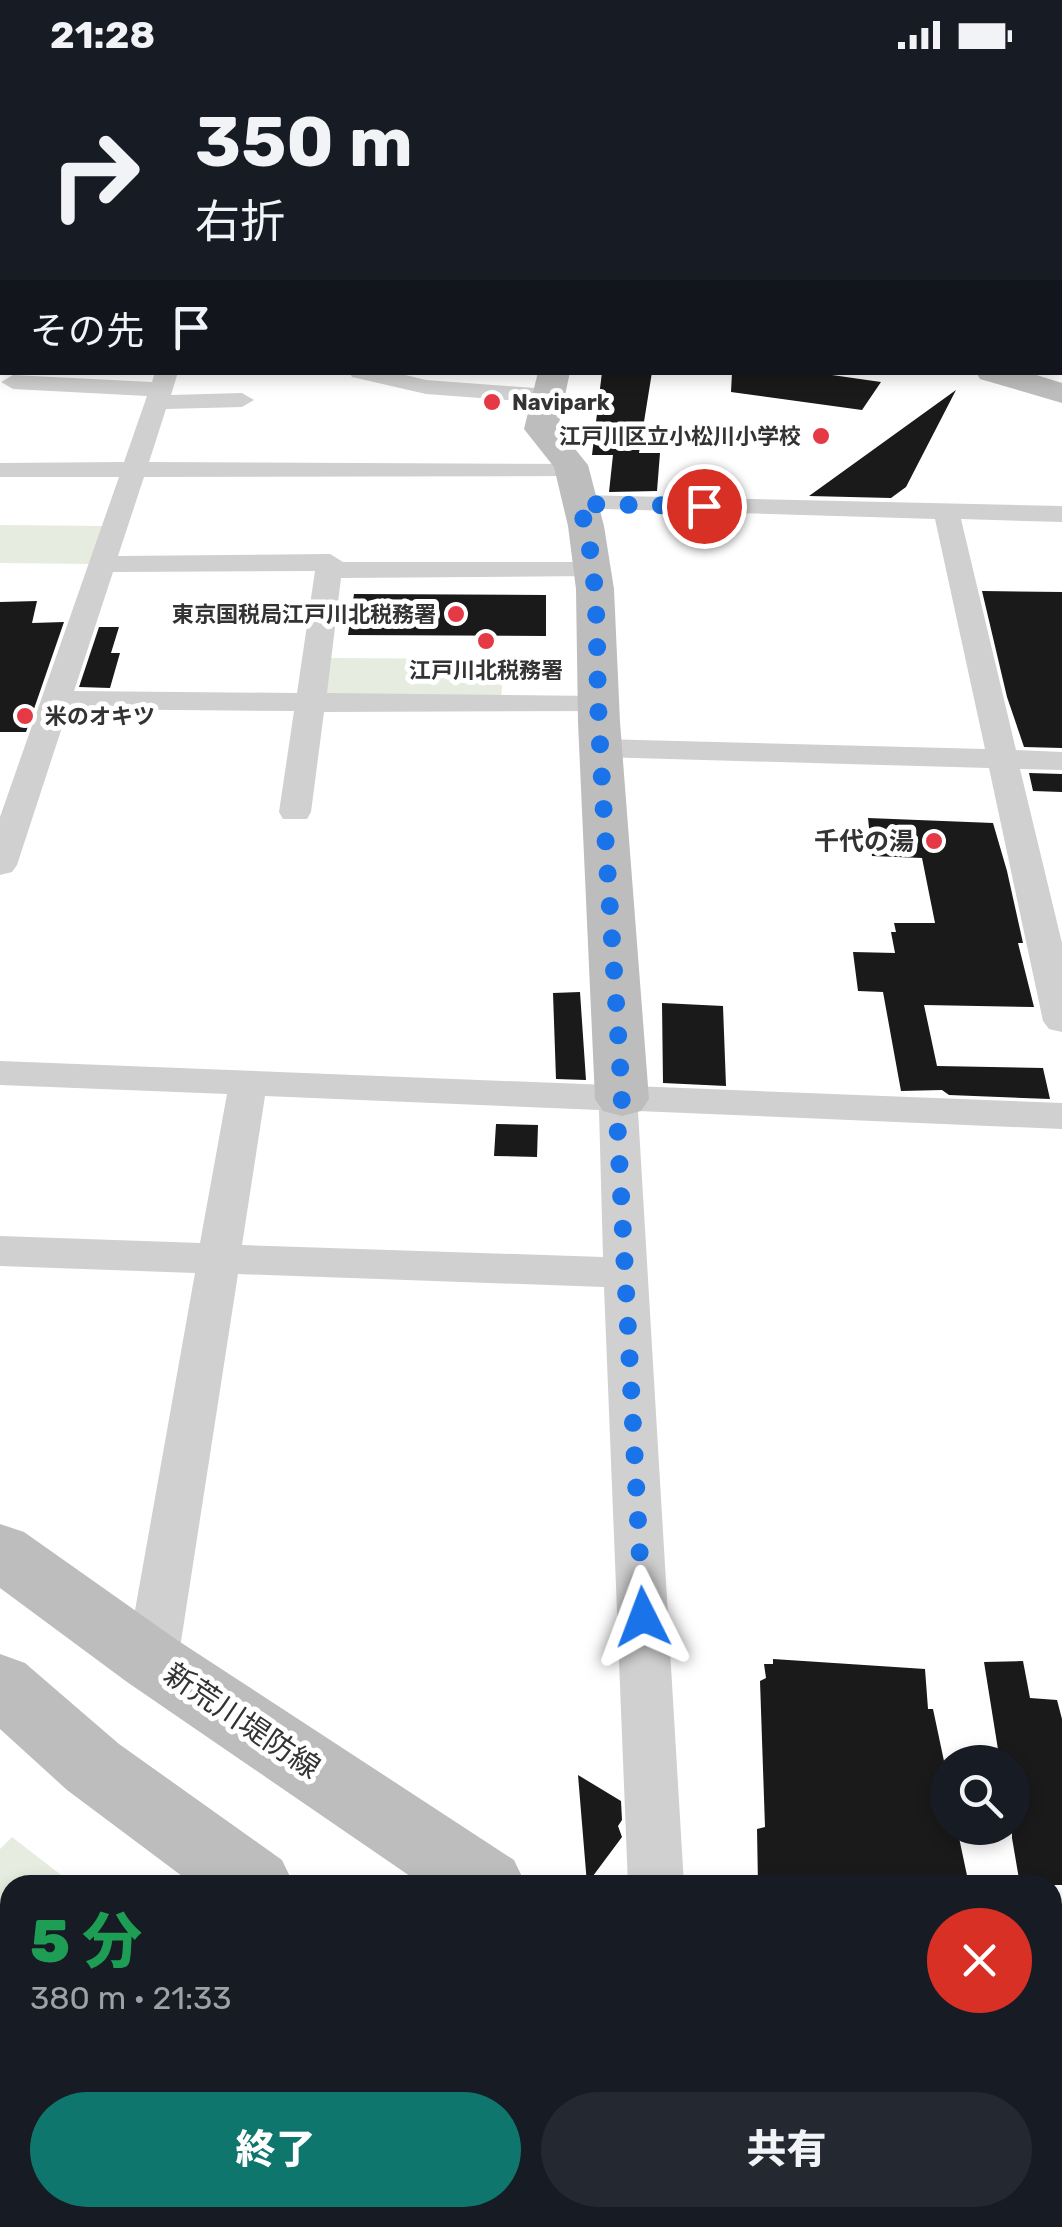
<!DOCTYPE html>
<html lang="ja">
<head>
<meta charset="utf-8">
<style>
  body { margin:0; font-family:Rubik,"Noto Sans JP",sans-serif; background:#242831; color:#f1f3f6; height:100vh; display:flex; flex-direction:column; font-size:38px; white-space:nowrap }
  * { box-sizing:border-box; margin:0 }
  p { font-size:32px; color:#9ea1a6 }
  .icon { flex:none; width:55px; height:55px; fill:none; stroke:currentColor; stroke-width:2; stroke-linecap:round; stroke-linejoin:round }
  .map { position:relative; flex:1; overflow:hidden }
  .details { position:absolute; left:0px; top:1805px; width:1062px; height:352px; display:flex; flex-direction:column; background:#171b24; border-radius:30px 30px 0 0; box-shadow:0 5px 15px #0003 }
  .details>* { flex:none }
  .top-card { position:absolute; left:0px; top:0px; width:1062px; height:305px; box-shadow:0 5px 15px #0003; background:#171b24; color:#f1f3f6; overflow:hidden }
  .buttons { position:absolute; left:930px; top:1675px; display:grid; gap:20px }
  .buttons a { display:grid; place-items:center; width:100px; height:100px; border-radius:50%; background:#171b24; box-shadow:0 5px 15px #0003; font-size:50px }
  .pin { position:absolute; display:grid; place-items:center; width:85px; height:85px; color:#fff; margin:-42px; border:5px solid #fff; border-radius:50%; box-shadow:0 2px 10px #0007 }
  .me { position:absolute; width:110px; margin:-55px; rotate:357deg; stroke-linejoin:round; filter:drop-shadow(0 0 8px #0008) }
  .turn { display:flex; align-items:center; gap:35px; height:210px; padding:0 30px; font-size:45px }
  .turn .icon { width:130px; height:130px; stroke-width:2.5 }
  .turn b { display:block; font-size:70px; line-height:85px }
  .then { display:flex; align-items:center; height:95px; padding:0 30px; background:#0003; gap:20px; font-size:38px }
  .round { display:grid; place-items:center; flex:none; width:105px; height:105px; border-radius:52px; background:#242831 }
  .head { display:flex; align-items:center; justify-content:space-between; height:170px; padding:0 30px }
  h1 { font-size:60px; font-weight:800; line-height:75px; color:#1e9e55 }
  .primary-button { display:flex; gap:20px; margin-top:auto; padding:20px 30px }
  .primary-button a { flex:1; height:115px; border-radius:60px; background:#0f766e; color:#fff; font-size:40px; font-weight:800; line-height:115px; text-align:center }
  .primary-button a+a { background:#242831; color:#f1f3f6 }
  .status { display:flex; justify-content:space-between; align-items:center; height:70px; padding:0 50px; background:#171b24; direction:ltr }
  .status svg { height:28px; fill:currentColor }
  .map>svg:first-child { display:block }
  .green { fill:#e6ecdf }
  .building { fill:#1a1a1a }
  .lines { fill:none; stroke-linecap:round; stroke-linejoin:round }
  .street { fill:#d0d0d0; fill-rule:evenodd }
  .secondary { fill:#bdbdbd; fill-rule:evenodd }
  .route { stroke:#1a73e8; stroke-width:18; stroke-dasharray:0 32.4 }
  .poi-dot { fill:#e63946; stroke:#fff; stroke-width:4 }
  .labels { text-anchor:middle; stroke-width:10; stroke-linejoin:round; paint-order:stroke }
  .far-poi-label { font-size:22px; font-weight:bold; fill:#333; stroke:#fff; text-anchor:start }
  .poi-label { font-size:25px; font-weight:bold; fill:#333; stroke:#fff; text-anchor:end }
  .near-street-label { font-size:30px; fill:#333; stroke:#fff }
</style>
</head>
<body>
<div class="status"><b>21:28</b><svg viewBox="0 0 49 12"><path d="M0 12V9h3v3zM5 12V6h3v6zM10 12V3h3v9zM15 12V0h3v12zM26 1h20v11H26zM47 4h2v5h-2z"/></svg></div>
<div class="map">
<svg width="1062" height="2157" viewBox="0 0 1062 2157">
  <rect width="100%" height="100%" fill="#fff"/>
  <path class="green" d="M 0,455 L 107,456 L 96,494 L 0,493 Z
    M 327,588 L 504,589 L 501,630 L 319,629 Z
    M 12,1767 L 74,1815 L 10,1815 L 10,1910 L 0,1902 L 0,1779 Z
    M 0,1991 L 10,1999 L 10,2148 L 184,2148 L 195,2157 L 0,2157 Z
    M 301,2148 L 502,2148 L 514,2157 L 312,2157 Z"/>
  <path class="building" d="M 602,302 L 652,302 L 639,383 L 660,383 L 657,421 L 609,422 L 613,385 L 592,385 Z
    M 732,302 L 811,302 L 881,312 L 862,340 L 731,322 Z
    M 956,320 L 906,417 L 891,428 L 809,426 Z
    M 982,521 L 1062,522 L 1062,678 L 1024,677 L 1007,627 Z
    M 354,524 L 546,525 L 546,566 L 348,565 Z
    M 37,531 L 32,553 L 64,552 L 26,662 L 0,662 L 0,532 Z
    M 99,557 L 119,557 L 111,583 L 120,583 L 110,618 L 79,617 Z
    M 1029,703 L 1062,704 L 1062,722 L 1033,721 Z
    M 868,748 L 993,753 L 1007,801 L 1023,873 L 1018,873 L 1034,937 L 924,935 L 937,996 L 1043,998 L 1050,1029 L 949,1025 L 942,1020 L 901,1021 L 883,922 L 858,921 L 853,882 L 895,883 L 891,862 L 896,862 L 894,853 L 935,853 L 922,788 L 872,786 Z
    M 580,922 L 586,1010 L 556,1009 L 553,923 Z
    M 662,933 L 723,936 L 726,1016 L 663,1013 Z
    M 496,1054 L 538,1055 L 537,1087 L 494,1086 Z
    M 773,1589 L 925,1599 L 928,1639 L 933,1639 L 948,1710 L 948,1758 L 957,1758 L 969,1815 L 758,1815 L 757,1759 L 765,1757 L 760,1611 L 766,1608 L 764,1594 L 773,1594 Z
    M 1023,1591 L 1030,1628 L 1057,1630 L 1062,1649 L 1062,1815 L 1020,1815 L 1012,1768 L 1012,1692 L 1000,1692 L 984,1592 Z
    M 578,1705 L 621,1731 L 622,1750 L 618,1756 L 622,1767 L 587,1814 Z"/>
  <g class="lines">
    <path class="street" d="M 127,0 L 155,0 L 156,2 L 129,2 Z
      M 359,0 L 388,0 L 389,2 L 361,2 Z
      M 487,0 L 503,0 L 503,2 L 487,2 Z
      M 564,0 L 633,0 L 563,2 Z
      M 686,0 L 702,0 L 703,2 L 687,2 Z
      M 858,0 L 905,0 L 906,2 L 860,2 Z
      M 1060,15 L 1062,15 L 1062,25 L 1060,25 Z
      M 1060,121 L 1062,121 L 1062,133 L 1060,133 Z
      M 0,124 L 2,124 L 2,136 L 0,136 Z
      M 0,174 L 2,174 L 2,186 L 0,186 Z
      M 1060,209 L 1062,209 L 1062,221 L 1060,221 Z
      M 0,231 L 2,231 L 2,243 L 0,243 Z
      M 155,302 L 178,302 L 171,325 L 242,323 L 254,330 L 242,337 L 166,339 L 149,392 L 581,394 L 584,399 L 581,404 L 572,406 L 144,407 L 118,486 L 330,484 L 343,492 L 602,492 L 606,498 L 602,504 L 592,506 L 341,508 L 327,623 L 598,626 L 609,629 L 613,635 L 609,641 L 324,642 L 311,742 L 307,749 L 283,749 L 279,742 L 294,641 L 68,639 L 17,795 L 12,802 L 0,805 L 0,747 L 119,407 L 0,407 L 0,393 L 124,392 L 147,326 L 13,319 L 1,312 L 13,305 L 152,312 ZM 315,501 L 297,623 L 74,621 L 113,502 Z
      M 349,302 L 393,302 L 426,310 L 548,319 L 560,326 L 548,333 L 426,324 L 352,307 Z
      M 579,425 L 1062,436 L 1062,452 L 961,449 L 1016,680 L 1062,682 L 1062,700 L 1020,699 L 1062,873 L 1062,962 L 1049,959 L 1043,951 L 989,698 L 600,687 L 589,685 L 584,678 L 589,671 L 600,669 L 985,679 L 935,449 L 570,438 L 566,433 Z
      M 0,991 L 1062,1033 L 1062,1059 L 638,1041 L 684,1815 L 628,1815 L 604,1217 L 238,1204 L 178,1591 L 170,1606 L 152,1613 L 134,1606 L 126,1591 L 195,1203 L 0,1196 L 0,1166 L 200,1173 L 227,1024 L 0,1015 ZM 265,1026 L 599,1040 L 603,1187 L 242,1175 Z"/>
    <path class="secondary" d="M 1034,0 L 1056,0 L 1057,2 L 1035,2 Z
      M 0,14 L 2,15 L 2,29 L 0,28 Z
      M 1060,53 L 1062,53 L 1062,77 L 1060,77 Z
      M 538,302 L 570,302 L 558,358 L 588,395 L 604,456 L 614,519 L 620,652 L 649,1029 L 641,1041 L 622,1046 L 603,1041 L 595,1029 L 578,652 L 576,519 L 568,456 L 554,397 L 524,359 Z
      M 976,302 L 1027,302 L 1062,313 L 1062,333 L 980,309 Z
      M 0,1454 L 24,1462 L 177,1570 L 514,1790 L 526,1815 L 423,1815 L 127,1612 L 0,1518 Z
      M 0,1584 L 25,1593 L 119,1674 L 282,1790 L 294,1815 L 194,1815 L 67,1720 L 0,1659 Z
      M 1052,2132 L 1062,2157 L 964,2157 L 960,2148 L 1052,2148 Z
      M 672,2148 L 770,2148 L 774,2157 L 676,2157 Z"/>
  </g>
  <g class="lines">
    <path class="route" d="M 643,1547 L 617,1047 L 622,1029 C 615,904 605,779 599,654 C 595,581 602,504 579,434 L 704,436"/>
  </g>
  <g class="poi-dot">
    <circle cx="492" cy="332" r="10"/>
    <circle cx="821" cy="366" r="10"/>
    <circle cx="456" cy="544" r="10"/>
    <circle cx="486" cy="571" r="10"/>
    <circle cx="25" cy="646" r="10"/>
    <circle cx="934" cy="771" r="10"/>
  </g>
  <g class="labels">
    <g class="far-poi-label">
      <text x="512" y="340">Navipark</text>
      <text x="801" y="374" text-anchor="end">江戸川区立小松川小学校</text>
      <text x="436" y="552" text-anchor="end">東京国税局江戸川北税務署</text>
      <text x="486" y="608" text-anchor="middle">江戸川北税務署</text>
      <text x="45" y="654">米のオキツ</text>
    </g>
    <g class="poi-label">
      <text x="914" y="780">千代の湯</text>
    </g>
    <g class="near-street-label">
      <text transform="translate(242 1651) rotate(34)" y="10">新荒川堤防線</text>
    </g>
  </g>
</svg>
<div class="buttons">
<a><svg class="icon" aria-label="search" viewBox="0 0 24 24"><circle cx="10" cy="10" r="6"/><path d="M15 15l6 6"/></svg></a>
</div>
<div class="pin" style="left:704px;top:436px;background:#d93025"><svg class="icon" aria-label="arrive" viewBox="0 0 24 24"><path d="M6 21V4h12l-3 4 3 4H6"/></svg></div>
<svg class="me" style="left:643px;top:1547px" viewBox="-20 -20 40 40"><path d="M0-17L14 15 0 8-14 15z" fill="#1a73e8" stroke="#fff" stroke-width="4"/></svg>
<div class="top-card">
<div class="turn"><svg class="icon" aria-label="right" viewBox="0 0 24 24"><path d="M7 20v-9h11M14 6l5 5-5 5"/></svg><div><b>350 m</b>右折</div></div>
<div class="then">その先<svg class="icon" aria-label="arrive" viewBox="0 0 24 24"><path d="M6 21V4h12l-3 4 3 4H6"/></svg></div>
</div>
<section class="details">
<div class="head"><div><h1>5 分</h1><p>380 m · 21:33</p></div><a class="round" style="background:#d93025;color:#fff"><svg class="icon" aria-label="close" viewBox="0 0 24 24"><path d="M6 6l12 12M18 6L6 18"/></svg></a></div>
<div class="primary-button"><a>終了</a><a>共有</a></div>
</section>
</div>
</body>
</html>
